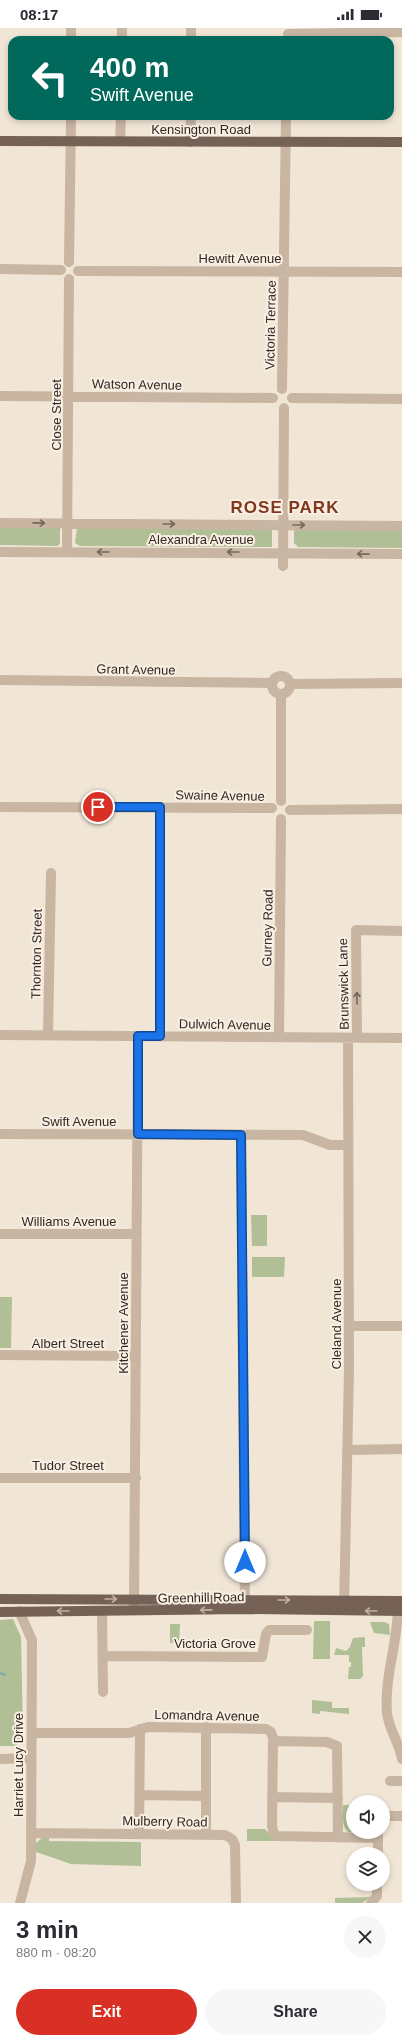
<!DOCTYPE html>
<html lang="en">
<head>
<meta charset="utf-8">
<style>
  body { margin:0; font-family:Arial,sans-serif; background:#f7f7f7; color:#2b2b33; height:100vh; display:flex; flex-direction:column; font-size:15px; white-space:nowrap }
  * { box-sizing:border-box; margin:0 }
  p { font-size:13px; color:#7c7c81 }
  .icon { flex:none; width:22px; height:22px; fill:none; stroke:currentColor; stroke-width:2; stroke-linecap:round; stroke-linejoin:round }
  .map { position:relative; height:1875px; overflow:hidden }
  .side { display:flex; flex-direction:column; background:#fff; flex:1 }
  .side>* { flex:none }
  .hud { position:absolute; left:8px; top:8px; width:386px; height:84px; border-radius:12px; box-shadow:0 2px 6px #0003; background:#00695c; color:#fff; overflow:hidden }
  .tools { position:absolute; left:346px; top:1767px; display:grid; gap:8px }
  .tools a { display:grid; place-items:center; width:44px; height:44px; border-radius:50%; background:#fff; box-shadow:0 2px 6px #0003; font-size:20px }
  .pin { position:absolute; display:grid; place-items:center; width:34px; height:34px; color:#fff; margin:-17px; border:2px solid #fff; border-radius:50%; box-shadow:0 1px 4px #0007 }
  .me { position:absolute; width:44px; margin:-22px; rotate:0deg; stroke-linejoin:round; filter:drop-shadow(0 0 3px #0008) }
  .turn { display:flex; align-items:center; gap:14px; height:84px; padding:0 16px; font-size:18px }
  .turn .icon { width:52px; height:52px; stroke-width:2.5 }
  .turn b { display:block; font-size:28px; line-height:34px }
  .round { display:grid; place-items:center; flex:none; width:42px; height:42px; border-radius:21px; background:#f7f7f7 }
  .overview { display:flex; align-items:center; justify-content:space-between; height:68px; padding:0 16px }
  h1 { font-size:24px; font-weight:800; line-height:30px }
  .primary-button { display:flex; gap:8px; margin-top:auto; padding:8px 16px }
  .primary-button a { flex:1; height:46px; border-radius:24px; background:#d93025; color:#fff; font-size:16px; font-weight:800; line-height:46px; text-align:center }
  .primary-button a+a { background:#f7f7f7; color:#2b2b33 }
  .status { display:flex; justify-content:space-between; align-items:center; height:28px; padding:0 20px; background:#fff; direction:ltr }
  .status svg { height:11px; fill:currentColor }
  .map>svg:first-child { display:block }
  .green { fill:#b0bf96 }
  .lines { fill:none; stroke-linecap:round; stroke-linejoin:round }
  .stream { stroke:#75aaae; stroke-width:2 }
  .minor { stroke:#c8b5a2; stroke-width:10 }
  .major { stroke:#756155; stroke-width:10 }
  .oneway { stroke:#76685d }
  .oneway2 { stroke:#beafa3 }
  .route-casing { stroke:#114b97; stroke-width:10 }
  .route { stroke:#1a73e8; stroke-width:7 }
  .labels { text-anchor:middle; stroke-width:4; stroke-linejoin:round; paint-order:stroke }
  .street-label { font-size:13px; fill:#332924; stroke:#f9efe2 }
  .district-label { font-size:17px; font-weight:bold; letter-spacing:1px; fill:#83381d; stroke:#f9efe2 }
</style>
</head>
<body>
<div class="status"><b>08:17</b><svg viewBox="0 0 49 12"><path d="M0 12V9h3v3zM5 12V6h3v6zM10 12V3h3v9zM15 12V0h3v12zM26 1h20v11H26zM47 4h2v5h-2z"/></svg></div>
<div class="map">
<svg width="402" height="1875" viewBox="0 0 402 1875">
  <rect width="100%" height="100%" fill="#f1e5d6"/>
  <path class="green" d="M 0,498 L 60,500 L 60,515 L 58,518 L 0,517 Z
    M 77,500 L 272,500 L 272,519 L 80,518 L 75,515 Z
    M 294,500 L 402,501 L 402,520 L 298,519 L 294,515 Z
    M 251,1187 L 267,1187 L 267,1218 L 252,1218 Z
    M 252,1229 L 285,1229 L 284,1249 L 252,1249 Z
    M 0,1269 L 12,1269 L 11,1320 L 0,1320 Z
    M 13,1591 L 21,1609 L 23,1707 L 16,1718 L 0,1718 L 0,1592 Z
    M 314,1593 L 330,1593 L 330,1631 L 313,1631 Z
    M 370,1594 L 384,1594 L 389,1596 L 390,1607 L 374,1605 Z
    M 170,1596 L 180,1596 L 179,1615 L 170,1615 Z
    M 365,1609 L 365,1619 L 362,1619 L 363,1648 L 360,1651 L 348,1651 L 349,1639 L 351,1639 L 351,1634 L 349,1634 L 349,1627 L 334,1627 L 336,1620 L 346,1623 L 350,1619 L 353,1610 Z
    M 312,1672 L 332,1674 L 332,1680 L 349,1680 L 349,1686 L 320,1683 L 320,1686 L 312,1685 Z
    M 343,1777 L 353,1777 L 353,1804 L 370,1804 L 348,1804 C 341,1797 343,1787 343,1777 Z
    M 247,1801 L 265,1801 L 277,1813 L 247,1813 Z
    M 42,1810 L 49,1810 L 49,1813 L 141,1814 L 141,1838 L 71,1836 L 36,1824 L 36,1815 Z
    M 371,1869 L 362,1875 L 335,1875 L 335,1870 Z"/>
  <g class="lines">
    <path class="stream" d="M 0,1645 L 5,1647"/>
    <path class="minor" d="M 71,0 L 71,12
      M 288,6 L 402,4
      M 122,12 L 122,0
      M 191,12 L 191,0
      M 120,113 L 121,88
      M 190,114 L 191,88
      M 69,234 L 71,88
      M 0,241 L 61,242
      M 78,243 L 402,244
      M 282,361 L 286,88
      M 0,368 L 273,370
      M 292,370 L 402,371
      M 0,495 L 402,498
      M 0,524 L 402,526
      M 67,524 L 69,251
      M 283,538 L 284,380
      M272 657a9 9 0 1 1 18 0a9 9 0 1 1-18 0Z
      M 0,652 L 272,655
      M 290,656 L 402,655
      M 281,667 L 281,773
      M 0,779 L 272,780
      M 290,782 L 402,781
      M 0,1007 L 402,1010
      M 48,1007 L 51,845
      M 160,1008 L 160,779
      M 279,1009 L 281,791
      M 357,1009 L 356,902 L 402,903
      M 0,1106 L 303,1107 L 330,1117 L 348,1117
      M 241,1107 L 245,1581
      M 0,1206 L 137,1206
      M 349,1298 L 402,1298
      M 0,1327 L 135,1328
      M 347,1422 L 402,1421
      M 0,1450 L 136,1450
      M 398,1575 C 399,1612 384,1647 387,1685 C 389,1702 399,1714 402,1731
      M 134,1580 L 138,1008
      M 344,1582 L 349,1341 L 348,1010
      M 19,1583 L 32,1612 L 31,1833 L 20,1875
      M 102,1583 L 103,1664
      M 103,1628 L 262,1629 L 266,1606 L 269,1602 L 307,1602
      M 32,1705 L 129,1705 L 148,1699 L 266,1701 L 271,1704 L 273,1710 L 272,1798 L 274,1805 L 277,1808 L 378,1810
      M 273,1713 L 327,1714 L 337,1718 L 338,1810
      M 0,1731 L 31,1730
      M 390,1753 L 402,1753
      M 139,1767 L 206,1768
      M 272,1769 L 338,1770
      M 383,1788 L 402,1788
      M 31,1805 L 225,1807 L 232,1811 L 235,1817 L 236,1875
      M 139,1806 L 140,1701
      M 206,1807 L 206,1699
      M 378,1826 L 378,1804
      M 371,1875 L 377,1868 L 377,1856"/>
    <path class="major" d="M 0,113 L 402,114
      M 0,1571 L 402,1573
      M 0,1584 L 245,1581 L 402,1583"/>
  </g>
  <defs><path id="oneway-shaft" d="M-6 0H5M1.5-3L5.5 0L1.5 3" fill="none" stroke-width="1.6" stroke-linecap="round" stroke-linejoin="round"/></defs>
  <g class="oneway">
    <use href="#oneway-shaft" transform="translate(39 495) rotate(1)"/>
    <use href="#oneway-shaft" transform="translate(169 496)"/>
    <use href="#oneway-shaft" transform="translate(299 497)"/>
    <use href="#oneway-shaft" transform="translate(103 524) rotate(-180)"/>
    <use href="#oneway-shaft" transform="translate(233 524) rotate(-180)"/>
    <use href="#oneway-shaft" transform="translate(363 526) rotate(-179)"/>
    <use href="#oneway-shaft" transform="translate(357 970) rotate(-91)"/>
  </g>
  <g class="oneway2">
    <use href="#oneway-shaft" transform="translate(111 1571)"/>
    <use href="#oneway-shaft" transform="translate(284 1572)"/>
    <use href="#oneway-shaft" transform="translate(206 1582) rotate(179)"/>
    <use href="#oneway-shaft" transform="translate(63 1583) rotate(180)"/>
    <use href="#oneway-shaft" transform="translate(371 1583) rotate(-180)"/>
  </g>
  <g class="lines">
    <g class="route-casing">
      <path id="route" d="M 98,779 L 160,779 L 160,1008 L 138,1008 L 138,1106 L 241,1107 L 245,1534"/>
    </g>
    <use href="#route" class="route"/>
  </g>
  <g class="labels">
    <g class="street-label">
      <text x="201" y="106">Kensington Road</text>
      <text x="240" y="235">Hewitt Avenue</text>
      <text transform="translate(270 297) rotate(-89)" y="5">Victoria Terrace</text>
      <text transform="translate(137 356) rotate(1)" y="5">Watson Avenue</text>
      <text transform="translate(56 387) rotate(-90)" y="5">Close Street</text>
      <text x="201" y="516">Alexandra Avenue</text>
      <text transform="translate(136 641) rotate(1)" y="5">Grant Avenue</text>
      <text transform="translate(220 767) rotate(1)" y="5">Swaine Avenue</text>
      <text transform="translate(267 900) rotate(-89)" y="5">Gurney Road</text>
      <text transform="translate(36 926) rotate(-89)" y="5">Thornton Street</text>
      <text transform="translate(343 956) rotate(-91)" y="5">Brunswick Lane</text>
      <text transform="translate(225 996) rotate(1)" y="5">Dulwich Avenue</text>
      <text x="79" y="1098">Swift Avenue</text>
      <text x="69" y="1198">Williams Avenue</text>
      <text transform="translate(123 1295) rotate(-90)" y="5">Kitchener Avenue</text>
      <text transform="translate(336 1296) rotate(-90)" y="5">Cleland Avenue</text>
      <text x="68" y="1320">Albert Street</text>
      <text x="68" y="1442">Tudor Street</text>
      <text transform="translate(201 1569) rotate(-1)" y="5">Greenhill Road</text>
      <text x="215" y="1620">Victoria Grove</text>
      <text transform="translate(207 1687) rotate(1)" y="5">Lomandra Avenue</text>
      <text transform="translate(18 1737) rotate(-90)" y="5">Harriet Lucy Drive</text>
      <text transform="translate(165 1793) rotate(1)" y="5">Mulberry Road</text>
    </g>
    <g class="district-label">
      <text x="285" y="485">ROSE PARK</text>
    </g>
  </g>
</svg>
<div class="tools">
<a><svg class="icon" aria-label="sound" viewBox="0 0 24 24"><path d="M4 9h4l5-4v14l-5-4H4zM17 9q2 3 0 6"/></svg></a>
<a><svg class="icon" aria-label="layers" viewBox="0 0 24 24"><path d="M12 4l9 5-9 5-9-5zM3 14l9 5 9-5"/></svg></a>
</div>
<div class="pin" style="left:98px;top:779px;background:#d93025"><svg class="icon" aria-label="arrive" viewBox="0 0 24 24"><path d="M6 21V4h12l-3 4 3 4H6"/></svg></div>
<svg class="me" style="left:245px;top:1534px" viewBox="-20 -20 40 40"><circle r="19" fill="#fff"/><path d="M0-13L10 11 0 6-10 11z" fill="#1a73e8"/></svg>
<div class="hud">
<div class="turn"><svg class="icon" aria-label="left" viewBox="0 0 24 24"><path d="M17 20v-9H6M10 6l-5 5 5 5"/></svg><div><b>400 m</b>Swift Avenue</div></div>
</div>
</div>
<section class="side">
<div class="overview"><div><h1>3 min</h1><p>880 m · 08:20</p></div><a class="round"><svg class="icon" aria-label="close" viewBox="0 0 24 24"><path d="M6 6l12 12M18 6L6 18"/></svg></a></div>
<div class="primary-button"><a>Exit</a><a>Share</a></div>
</section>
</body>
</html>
